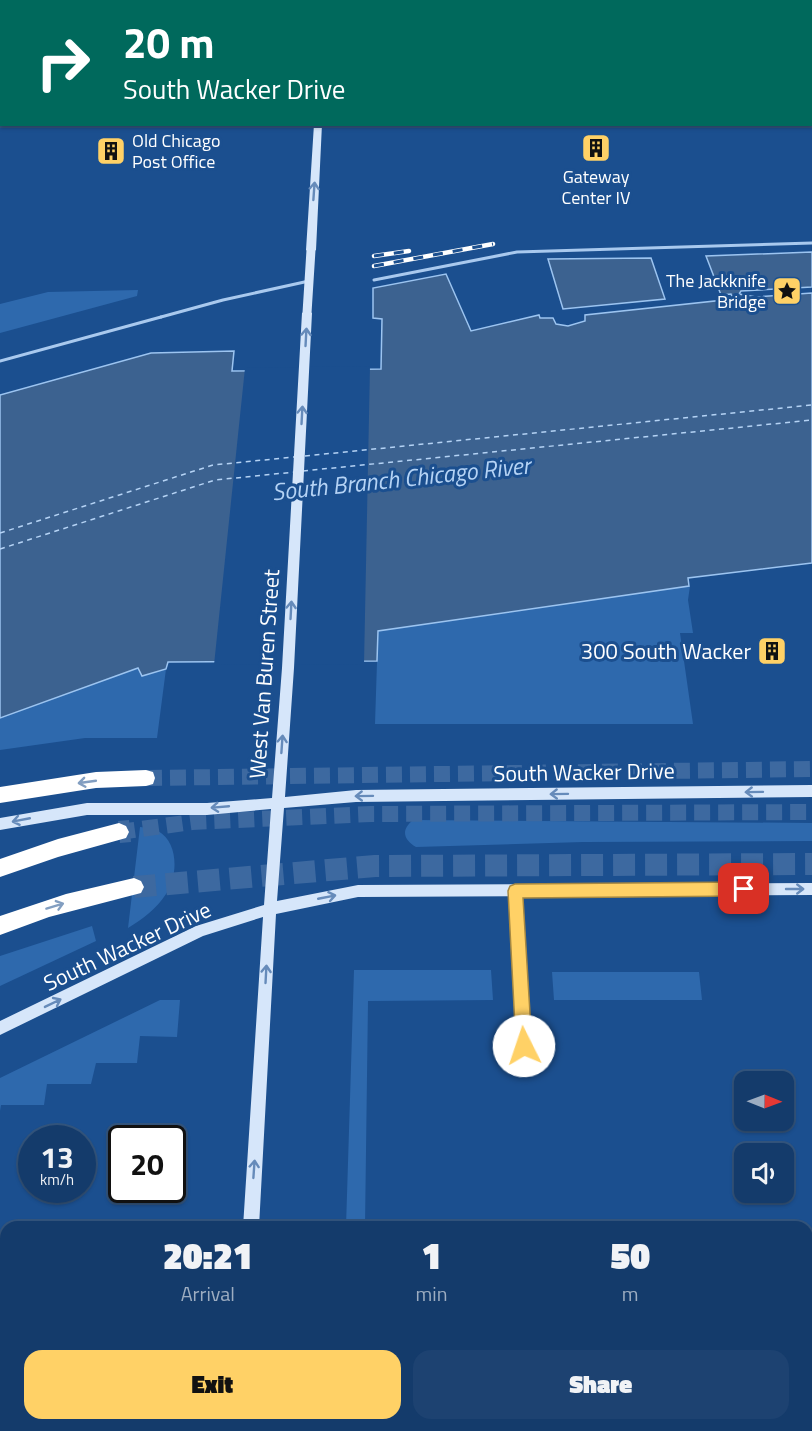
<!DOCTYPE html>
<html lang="en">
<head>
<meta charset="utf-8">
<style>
  body { margin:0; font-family:"Titillium Web",sans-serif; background:#1d4271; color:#f1f3f6; height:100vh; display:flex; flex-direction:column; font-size:22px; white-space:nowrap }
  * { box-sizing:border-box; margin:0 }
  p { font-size:20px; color:#9dadc1 }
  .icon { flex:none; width:33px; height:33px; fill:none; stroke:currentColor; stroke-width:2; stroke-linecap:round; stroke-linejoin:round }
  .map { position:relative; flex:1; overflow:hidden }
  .drawer { position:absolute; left:0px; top:1221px; width:813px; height:210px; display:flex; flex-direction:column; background:#143b6b; border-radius:18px 18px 0 0; box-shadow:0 2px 4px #0004,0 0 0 2px #33557e }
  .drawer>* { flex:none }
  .guide { position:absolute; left:0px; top:0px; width:813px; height:126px; box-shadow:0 2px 4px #0004,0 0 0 2px #33557e; background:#00695c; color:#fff; overflow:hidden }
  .needle { width:39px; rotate:91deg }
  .tools { position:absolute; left:734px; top:1071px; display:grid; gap:12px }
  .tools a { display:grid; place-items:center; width:60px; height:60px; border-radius:12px; background:#143b6b; box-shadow:0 2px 4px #0004,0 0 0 2px #33557e; font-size:30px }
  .speed { position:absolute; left:18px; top:1125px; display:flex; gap:12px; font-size:30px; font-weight:700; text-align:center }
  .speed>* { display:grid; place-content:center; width:78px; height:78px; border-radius:50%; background:#143b6b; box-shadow:0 2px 4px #0004,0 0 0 2px #33557e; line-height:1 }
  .speed small { font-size:15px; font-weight:400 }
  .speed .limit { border:3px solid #111; border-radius:9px; background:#fff; color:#111 }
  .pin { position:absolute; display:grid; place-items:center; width:51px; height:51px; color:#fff; margin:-26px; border-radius:12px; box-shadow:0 3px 9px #0006 }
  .me { position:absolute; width:66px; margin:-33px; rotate:356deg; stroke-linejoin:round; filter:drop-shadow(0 0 4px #0008) }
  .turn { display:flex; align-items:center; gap:21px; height:126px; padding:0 24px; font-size:27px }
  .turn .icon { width:78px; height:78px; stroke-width:2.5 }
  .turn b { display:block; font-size:42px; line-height:51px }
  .eta { display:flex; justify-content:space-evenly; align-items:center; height:102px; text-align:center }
  .eta b { font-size:36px; font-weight:800; line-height:42px }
  .cta { display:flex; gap:12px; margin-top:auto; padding:12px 24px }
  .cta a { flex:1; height:69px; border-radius:18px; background:#ffd166; color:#111; font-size:24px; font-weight:800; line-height:69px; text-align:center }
  .cta a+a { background:#1d4271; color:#f1f3f6 }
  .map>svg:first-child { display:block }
  .green { fill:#2e69ad }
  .water { fill:#3c6290; stroke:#9cc4f0; stroke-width:1.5 }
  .pier { fill:#1b4f8f }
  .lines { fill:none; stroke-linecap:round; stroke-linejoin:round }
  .ferry { stroke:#b5d3f5; stroke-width:1.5; stroke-dasharray:5 4.5; stroke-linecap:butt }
  .highway-tunnel-far1 { stroke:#3d69a0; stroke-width:16; stroke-dasharray:16 8; stroke-linecap:butt }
  .highway-tunnel { stroke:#3d69a0; stroke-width:22; stroke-dasharray:22 10; stroke-linecap:butt }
  .lane-far1 { stroke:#a9c9ee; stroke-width:3 }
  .lane { stroke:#a9c9ee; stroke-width:5 }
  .secondary { fill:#d6e6fa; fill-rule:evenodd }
  .highway { fill:#fff; fill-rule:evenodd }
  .rail-casing { stroke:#fff; stroke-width:4.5 }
  .rail { stroke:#1b4f8f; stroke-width:3; stroke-dasharray:10; stroke-linecap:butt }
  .lane-bridge { stroke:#a9c9ee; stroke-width:3 }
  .secondary-bridge { stroke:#d6e6fa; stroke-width:9 }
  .oneway { stroke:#668bba }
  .oneway2 { stroke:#829ec1 }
  .route { fill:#ffd166; stroke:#a68842; stroke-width:1.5 }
  .labels { text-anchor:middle; stroke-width:6; stroke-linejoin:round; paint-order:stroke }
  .far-poi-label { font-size:18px; fill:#fff; stroke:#1b4f8f; text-anchor:start }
  .poi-label { font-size:22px; fill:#fff; stroke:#1b4f8f; text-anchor:end }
  .street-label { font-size:22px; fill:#fff; stroke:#1b4f8f }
  .water-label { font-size:24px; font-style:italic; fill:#b5d3f5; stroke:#1b4f8f }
</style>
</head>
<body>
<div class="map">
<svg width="812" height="1431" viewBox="0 0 812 1431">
  <rect width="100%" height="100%" fill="#1b4f8f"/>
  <path class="green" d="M 138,290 L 137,296 L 0,333 L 0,304 L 48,292 Z
    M 690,586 L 688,600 L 693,633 L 680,633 L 693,724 L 375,724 L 378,631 Z
    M 138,668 L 142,676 L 166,669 L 157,738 L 85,738 L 0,750 L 0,718 Z
    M 413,820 L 812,823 L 812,841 L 583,842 L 416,847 C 403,839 401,830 413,820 Z
    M 140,827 C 146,828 154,828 158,831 C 179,843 178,876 166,894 C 156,909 143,919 128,928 Z
    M 92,926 L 96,941 L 0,986 L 0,956 Z
    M 354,970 L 491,970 L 493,1000 L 368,1001 L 365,1227 L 346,1227 Z
    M 552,972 L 699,972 L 702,1000 L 554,1000 Z
    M 160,1000 L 180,1000 L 177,1037 L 140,1036 L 137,1063 L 96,1063 L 91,1084 L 47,1084 L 44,1105 L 1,1105 L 0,1111 L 0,1078 Z"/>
  <path class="water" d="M 812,252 L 812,287 L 741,291 L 739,294 L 756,297 L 812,293 L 812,563 L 688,578 L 689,586 L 378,631 L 377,661 L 168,662 L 166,669 L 142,676 L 138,668 L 0,718 L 0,395 L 151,353 L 234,351 L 232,371 L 381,369 L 382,319 L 373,318 L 373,288 L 446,274 L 471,331 L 539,315 L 540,318 L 553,318 L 556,324 L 568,326 L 585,321 L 585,315 L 733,299 L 731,294 L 721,295 L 706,256 Z
    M 651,258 L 665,299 L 563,309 L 548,259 Z"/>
  <path class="pier" d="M 370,366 L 364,664 L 214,665 L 245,368 Z"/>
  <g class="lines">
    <path class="ferry" d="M 305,456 L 812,405
      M 303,471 L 812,420
      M 0,533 L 213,465 L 294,457
      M 0,549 L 215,480 L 295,472"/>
    <path class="highway-tunnel-far1" d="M 146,778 L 812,769
      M 119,832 L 192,822 L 371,814 L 812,812"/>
    <path class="highway-tunnel" d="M 119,832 L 130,831
      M 134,887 L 375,866 L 812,864"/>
    <path class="lane-far1" d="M 374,280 L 517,252 L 812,243
      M 0,361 L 161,317"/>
    <path class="lane" d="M 515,891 L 524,1046"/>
    <path class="secondary" d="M 321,0 L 329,0 L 329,2 L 321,2 Z
      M 314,124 L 322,124 L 316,250 L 311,253 L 306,250 Z
      M 307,310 L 312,313 L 294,668 L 285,797 L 356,790 L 812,785 L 812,797 L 356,802 L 284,808 L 277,901 L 358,885 L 812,883 L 812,895 L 358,897 L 276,914 L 259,1227 L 243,1227 L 263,917 L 203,936 L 0,1035 L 0,1021 L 196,926 L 264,905 L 271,809 L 207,815 L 87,815 L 0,830 L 0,818 L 87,803 L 207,803 L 272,798 L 282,668 L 302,313 Z
      M 230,1425 L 246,1425 L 246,1431 L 230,1431 Z"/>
    <path class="highway" d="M 146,770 L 153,772 L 155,778 L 153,784 L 146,786 L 96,788 L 0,803 L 0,787 L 96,772 Z
      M 119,823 L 126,826 L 129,832 L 126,838 L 58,857 L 0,877 L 0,859 L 58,839 Z
      M 134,878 L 141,881 L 144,887 L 141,893 L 49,917 L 0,935 L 0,916 L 66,894 Z"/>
    <g class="rail-casing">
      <path id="rail" d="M 374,256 L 409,251
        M 374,266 L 493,244"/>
    </g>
    <use href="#rail" class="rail"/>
    <path class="lane-bridge" d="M 161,317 L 223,300 L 309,281"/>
    <path class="secondary-bridge" d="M 307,313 L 311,250"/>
  </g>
  <defs><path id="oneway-shaft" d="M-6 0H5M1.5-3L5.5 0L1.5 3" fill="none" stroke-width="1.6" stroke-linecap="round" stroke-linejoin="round" transform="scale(1.5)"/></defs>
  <g class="oneway">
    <use href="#oneway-shaft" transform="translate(314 191) rotate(-86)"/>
    <use href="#oneway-shaft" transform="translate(306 337) rotate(-87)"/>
    <use href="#oneway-shaft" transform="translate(302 415) rotate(-87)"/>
    <use href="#oneway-shaft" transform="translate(291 610) rotate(-87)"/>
    <use href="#oneway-shaft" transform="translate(282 744) rotate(-86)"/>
    <use href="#oneway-shaft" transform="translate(754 792) rotate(179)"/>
    <use href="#oneway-shaft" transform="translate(559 794) rotate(179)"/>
    <use href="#oneway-shaft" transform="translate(364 796) rotate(179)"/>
    <use href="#oneway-shaft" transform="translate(220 807) rotate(175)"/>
    <use href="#oneway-shaft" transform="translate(21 820) rotate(169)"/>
    <use href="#oneway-shaft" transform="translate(795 889)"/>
    <use href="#oneway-shaft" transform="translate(327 897) rotate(-11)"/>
    <use href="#oneway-shaft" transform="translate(266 974) rotate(-87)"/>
    <use href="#oneway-shaft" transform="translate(53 1003) rotate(-26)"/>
    <use href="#oneway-shaft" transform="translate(254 1169) rotate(-86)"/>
  </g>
  <g class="oneway2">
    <use href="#oneway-shaft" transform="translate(87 782) rotate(172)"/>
    <use href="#oneway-shaft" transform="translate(55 906) rotate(-17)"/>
  </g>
  <path class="route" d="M 744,882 L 749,884 L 751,889 L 749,894 L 744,896 L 523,898 L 532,1046 L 529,1052 L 524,1054 L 518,1052 L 516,1046 L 508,891 L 510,886 L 515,884 Z"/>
  <defs>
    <g id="building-square" transform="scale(1.5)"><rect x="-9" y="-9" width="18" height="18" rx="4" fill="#ffd166" stroke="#1b4f8f"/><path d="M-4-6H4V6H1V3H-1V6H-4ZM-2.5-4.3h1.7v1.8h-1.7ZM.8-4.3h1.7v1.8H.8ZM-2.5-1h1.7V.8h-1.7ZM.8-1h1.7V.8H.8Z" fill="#111"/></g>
    <g id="sight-square" transform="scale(1.5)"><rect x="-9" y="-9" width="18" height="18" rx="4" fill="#ffd166" stroke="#1b4f8f"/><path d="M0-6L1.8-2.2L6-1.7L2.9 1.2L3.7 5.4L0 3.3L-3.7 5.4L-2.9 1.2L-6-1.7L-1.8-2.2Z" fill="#111"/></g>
  </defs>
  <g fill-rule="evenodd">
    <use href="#building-square" x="596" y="148"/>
    <use href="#building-square" x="111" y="151"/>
    <use href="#sight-square" x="787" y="291"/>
    <use href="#building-square" x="772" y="651"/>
  </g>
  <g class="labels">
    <g class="far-poi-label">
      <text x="132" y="147">Old Chicago<tspan x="132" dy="21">Post Office</tspan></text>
      <text x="596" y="183" text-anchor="middle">Gateway<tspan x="596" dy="21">Center IV</tspan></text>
      <text x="766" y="287" text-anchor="end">The Jackknife<tspan x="766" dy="21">Bridge</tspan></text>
    </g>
    <g class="poi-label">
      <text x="751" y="659">300 South Wacker</text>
    </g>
    <g class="street-label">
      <text transform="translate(264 674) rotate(-86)" y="8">West Van Buren Street</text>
      <text transform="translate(584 772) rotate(-1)" y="8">South Wacker Drive</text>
      <text transform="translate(127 946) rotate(-25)" y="8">South Wacker Drive</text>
    </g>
    <g class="water-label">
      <text transform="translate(401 479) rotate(-6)" y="8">South Branch Chicago River</text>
    </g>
  </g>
</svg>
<div class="tools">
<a><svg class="needle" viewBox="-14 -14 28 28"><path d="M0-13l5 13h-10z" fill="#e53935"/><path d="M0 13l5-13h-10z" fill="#9dadc1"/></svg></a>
<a><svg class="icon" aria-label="sound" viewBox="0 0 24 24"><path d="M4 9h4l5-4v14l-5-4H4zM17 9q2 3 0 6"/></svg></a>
</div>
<div class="speed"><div>13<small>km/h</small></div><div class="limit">20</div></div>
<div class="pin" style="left:744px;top:889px;background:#d93025"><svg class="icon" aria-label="arrive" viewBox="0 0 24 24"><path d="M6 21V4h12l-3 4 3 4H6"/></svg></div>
<svg class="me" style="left:524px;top:1046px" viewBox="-20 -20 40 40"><circle r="19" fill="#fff"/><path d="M0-13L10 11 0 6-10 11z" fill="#ffd166"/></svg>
<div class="guide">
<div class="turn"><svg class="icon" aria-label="right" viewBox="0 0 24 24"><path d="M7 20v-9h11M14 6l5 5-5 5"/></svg><div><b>20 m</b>South Wacker Drive</div></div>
</div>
<section class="drawer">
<div class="eta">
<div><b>20:21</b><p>Arrival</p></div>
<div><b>1</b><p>min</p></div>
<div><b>50</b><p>m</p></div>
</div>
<div class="cta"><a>Exit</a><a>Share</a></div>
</section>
</div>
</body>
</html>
